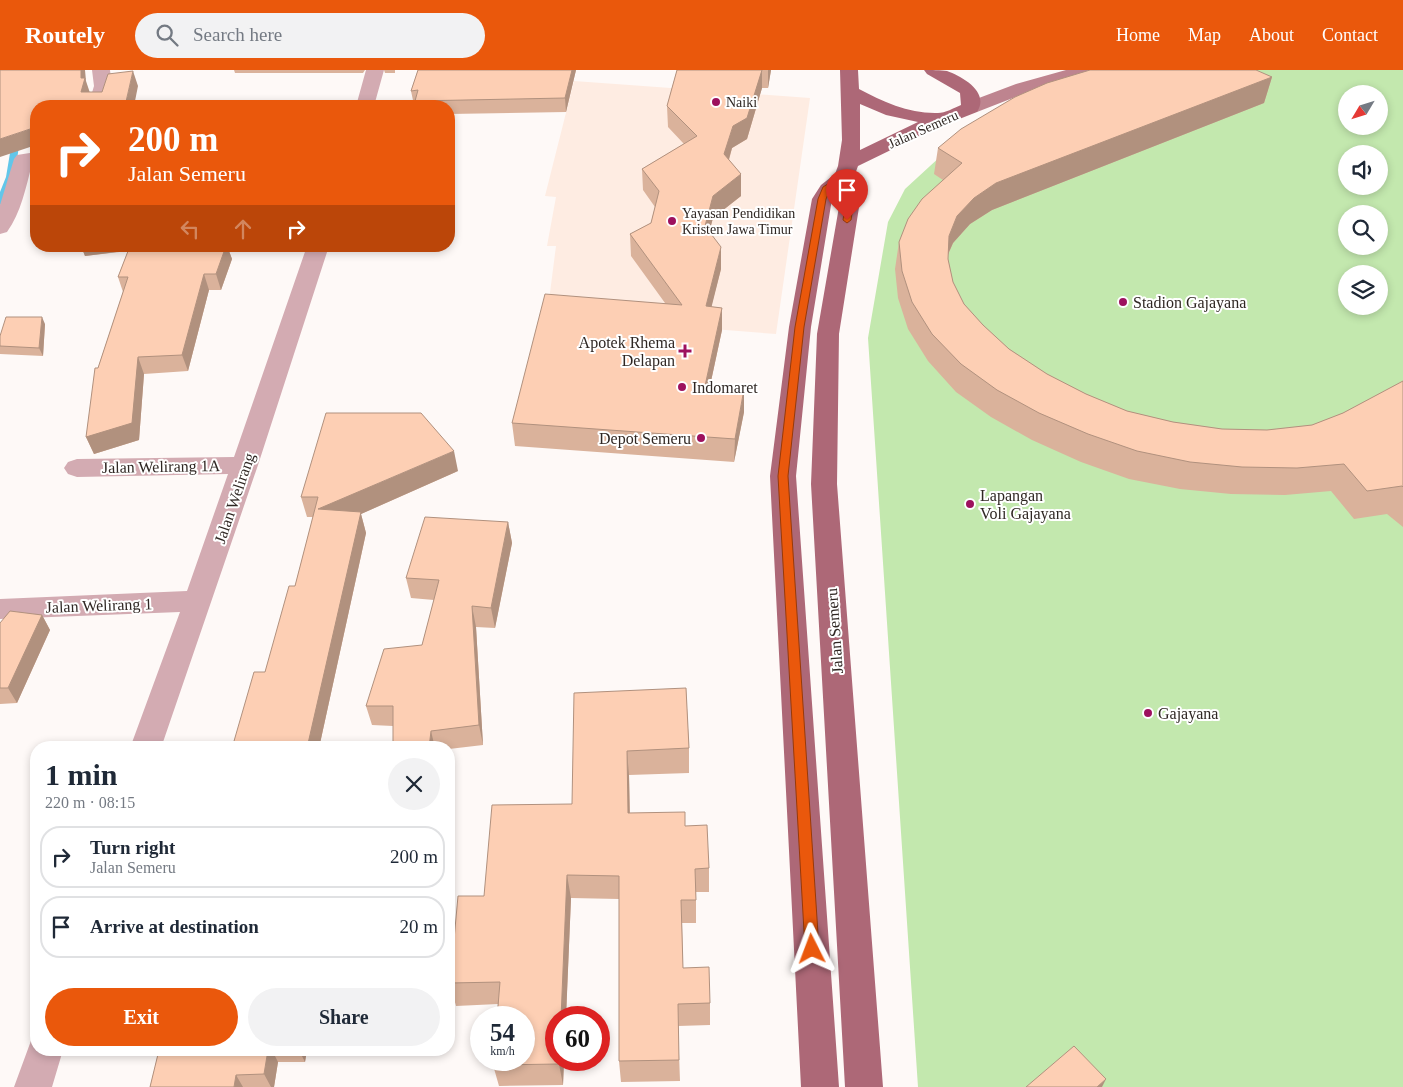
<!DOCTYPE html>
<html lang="en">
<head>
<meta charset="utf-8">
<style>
  body { margin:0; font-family:Georgia,serif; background:#f2f2f3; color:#1f2937; height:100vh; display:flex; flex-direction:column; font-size:19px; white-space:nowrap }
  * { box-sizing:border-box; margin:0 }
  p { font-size:16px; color:#747a83 }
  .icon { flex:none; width:28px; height:28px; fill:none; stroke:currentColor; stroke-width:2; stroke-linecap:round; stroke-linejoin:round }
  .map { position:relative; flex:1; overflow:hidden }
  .details { position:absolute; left:30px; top:671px; width:425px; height:315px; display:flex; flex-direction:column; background:#fff; border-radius:20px; box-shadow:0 2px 8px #0003 }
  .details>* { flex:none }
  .top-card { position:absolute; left:30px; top:30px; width:425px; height:152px; border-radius:20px; box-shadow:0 2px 8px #0003; background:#ea580c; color:#fff; overflow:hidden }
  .needle { width:32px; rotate:232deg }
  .buttons { position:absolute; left:1338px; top:15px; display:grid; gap:10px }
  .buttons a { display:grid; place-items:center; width:50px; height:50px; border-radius:50%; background:#fff; box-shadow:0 2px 8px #0003; font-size:25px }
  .speed { position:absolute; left:470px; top:936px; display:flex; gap:10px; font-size:25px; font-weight:700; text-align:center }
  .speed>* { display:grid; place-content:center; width:65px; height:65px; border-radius:50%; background:#fff; box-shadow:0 2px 8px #0003; line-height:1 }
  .speed small { font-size:12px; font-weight:400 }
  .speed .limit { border:8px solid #d22; background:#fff; color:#111 }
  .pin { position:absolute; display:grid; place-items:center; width:42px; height:42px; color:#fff; margin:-51px -21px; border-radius:50% 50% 50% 0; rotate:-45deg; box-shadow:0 0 5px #0007 }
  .pin .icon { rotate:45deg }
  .me { position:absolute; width:55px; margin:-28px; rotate:357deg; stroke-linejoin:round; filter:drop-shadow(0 0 4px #0008) }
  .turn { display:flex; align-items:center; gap:18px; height:105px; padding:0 15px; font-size:22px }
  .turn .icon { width:65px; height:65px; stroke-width:2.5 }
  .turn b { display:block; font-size:35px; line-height:42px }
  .lanes { display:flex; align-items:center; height:48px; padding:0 15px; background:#0003; justify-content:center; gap:25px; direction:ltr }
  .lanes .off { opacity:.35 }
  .round { display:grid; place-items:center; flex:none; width:52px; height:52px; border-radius:26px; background:#f2f2f3 }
  .headline { display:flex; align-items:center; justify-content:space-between; height:85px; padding:0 15px }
  h1 { font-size:30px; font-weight:700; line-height:38px }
  .button { display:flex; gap:10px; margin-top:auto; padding:10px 15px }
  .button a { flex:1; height:58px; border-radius:30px; background:#ea580c; color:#fff; font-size:20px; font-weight:700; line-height:58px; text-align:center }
  .button a+a { background:#f2f2f3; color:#1f2937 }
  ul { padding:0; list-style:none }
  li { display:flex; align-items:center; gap:15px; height:62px; margin:0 10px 8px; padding:0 5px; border:2px solid #e0e1e3; border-radius:20px }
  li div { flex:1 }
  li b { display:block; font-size:19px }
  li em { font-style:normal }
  header { display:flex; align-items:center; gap:30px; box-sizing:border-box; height:70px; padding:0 25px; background:#ea580c; color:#fff }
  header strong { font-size:24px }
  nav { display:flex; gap:28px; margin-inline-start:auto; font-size:18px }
  .search { width:350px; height:45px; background:#f2f2f3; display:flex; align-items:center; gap:12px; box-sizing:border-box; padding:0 18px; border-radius:28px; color:#747a83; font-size:19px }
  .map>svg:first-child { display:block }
  .built { fill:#feece2 }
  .green { fill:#c3e8ae; fill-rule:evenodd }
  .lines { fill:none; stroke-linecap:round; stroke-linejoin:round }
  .stream { fill:#62c6e9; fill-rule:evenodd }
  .street { fill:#d3abb2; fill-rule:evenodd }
  .secondary { fill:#be848f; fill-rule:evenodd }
  .primary { fill:#ad6877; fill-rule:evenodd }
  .wall { fill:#dab29b }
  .shaded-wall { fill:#b1917e }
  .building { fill:#fdcfb4; stroke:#b1917e }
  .route { fill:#ea580c; stroke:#983908 }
  .poi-dot { fill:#9d115e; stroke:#fff; stroke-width:2 }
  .labels { text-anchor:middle; stroke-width:4; stroke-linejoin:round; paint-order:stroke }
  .far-poi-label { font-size:14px; fill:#2f2723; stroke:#fff; text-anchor:start }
  .far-street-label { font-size:14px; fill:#2f2723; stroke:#fff }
  .poi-label { font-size:16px; fill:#2f2723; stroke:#fff; text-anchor:start }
  .street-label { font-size:16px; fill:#2f2723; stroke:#fff }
</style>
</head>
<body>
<header>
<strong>Routely</strong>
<div class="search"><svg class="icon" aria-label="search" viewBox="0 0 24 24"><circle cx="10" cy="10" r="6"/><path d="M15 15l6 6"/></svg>Search here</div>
<nav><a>Home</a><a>Map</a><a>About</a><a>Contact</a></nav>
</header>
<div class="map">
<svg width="1403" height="1017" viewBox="0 0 1403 1017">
  <rect width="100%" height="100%" fill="#fef9f7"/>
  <path class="built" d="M 574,11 L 810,28 L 776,264 L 547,246 L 556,176 L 547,176 L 556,127 L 545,126 Z"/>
  <path class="green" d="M 1184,0 L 1403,0 L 1403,1017 L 918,1017 L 868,268 L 888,152 L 905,119 L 942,85 ZM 1346,24 L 1379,24 L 1379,56 L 1346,56 ZM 1346,84 L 1379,84 L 1379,116 L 1346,116 ZM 1346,144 L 1379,144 L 1379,176 L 1346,176 ZM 1346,204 L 1379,204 L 1379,236 L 1346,236 Z"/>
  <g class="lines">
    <path class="stream" d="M 13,65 L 20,67 C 18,82 14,129 0,135 L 0,122 L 6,107 Z"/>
    <path class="street" d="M 92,0 L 110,0 L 112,16 L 106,36 L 88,36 L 94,16 Z
      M 366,0 L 384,0 L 374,36 L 356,36 Z
      M 36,82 L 36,94 L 32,94 C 26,117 21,143 7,162 L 0,164 L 0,135 L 14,89 L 17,85 Z
      M 307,176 L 329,176 L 258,395 L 161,678 L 130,678 L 180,542 L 0,549 L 0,529 L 187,521 L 228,404 L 77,407 L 68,404 L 64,398 L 68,392 L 77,389 L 234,387 Z
      M 36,966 L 36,980 L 63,980 L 52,1017 L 14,1017 L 32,968 Z"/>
    <path class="secondary" d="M 1066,0 L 1095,0 L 1092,4 L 1028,22 L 977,42 L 963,42 L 961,38 L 963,34 L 1016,14 Z"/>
    <path class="primary" d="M 840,0 L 858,0 L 859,19 C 883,32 910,44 938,43 C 945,43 954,38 961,35 L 960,23 L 927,4 L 924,0 C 931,0 941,0 947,1 C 963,7 990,22 977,42 L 934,59 L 858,96 L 854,107 L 860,131 L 839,264 L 837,414 L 883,1017 L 845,1017 L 811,414 L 817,264 L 840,131 L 837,121 L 832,129 L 811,257 L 796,406 L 839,1017 L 801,1017 L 770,406 L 789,257 L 812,129 L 821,115 L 835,104 L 838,96 L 842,70 ZM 860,34 L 886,45 L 918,52 L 860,80 Z"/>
  </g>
  <path class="wall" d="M 234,0 L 365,0 L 363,3 L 235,3 Z
    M 384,0 L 395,0 L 395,3 L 385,3 Z
    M 418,0 L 576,0 L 566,42 L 449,44 L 449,36 L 416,36 L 416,35 L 414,35 L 411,21 Z
    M 677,0 L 771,0 L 768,18 L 762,18 L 747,69 L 732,78 L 729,90 L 741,104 L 741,126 L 713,148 L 709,162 L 721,199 L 711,237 L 722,238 L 722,260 L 710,316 L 744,342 L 734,392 L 515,376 L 512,353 L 665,233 L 631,186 L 630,164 L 651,153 L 655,137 L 643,120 L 642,99 L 684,74 L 668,57 L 667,36 Z
    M 1272,7 L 1264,33 L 992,140 L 970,154 L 953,173 L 948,185 L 948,189 L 953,212 L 964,234 L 983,255 L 1009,279 L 1047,304 L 1086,324 L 1127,341 L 1173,352 L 1222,359 L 1267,360 L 1312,355 L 1343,343 L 1403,311 L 1403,457 L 1387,444 L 1354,449 L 1331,421 L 1285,425 L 1231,424 L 1180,419 L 1129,409 L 1081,392 L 1032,370 L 991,347 L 956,322 L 928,291 L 908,259 L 898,228 L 895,199 L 899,172 L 943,110 L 934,104 L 938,78 Z
    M 81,176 L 229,181 L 232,189 L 221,220 L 209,220 L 188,301 L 144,304 L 139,370 L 94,384 L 86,367 L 98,298 L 123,222 L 118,207 L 128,181 L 85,186 Z
    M 45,254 L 43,286 L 0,284 L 0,266 Z
    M 458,401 L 361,444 L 366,463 L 319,678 L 265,602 L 295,516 L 313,447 L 307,447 L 301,427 Z
    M 508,452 L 512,473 L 495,558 L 476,557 L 483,675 L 449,679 L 449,678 L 393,678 L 393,656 L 372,655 L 366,636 L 422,575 L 434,530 L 411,528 L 406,508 Z
    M 42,545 L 50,560 L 17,633 L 0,634 L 0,553 Z
    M 686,618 L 689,678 L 689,703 L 629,705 L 630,743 L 685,756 L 709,798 L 709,822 L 696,822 L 696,853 L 682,853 L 683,898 L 710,933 L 710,955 L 678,956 L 680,1011 L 621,1012 L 619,991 L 619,829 L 571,828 L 563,1015 L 499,1016 L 493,995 L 498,934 L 456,936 L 450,913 L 484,826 L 572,734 Z
    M 159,980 L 307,980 L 305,992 L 278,992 L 274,1017 L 150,1017 Z"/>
  <path class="shaded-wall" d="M 81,0 L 85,0 L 86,11 L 90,23 L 81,22 Z
    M 572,0 L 576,0 L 566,42 L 565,28 Z
    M 762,0 L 762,18 L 747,69 L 732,78 L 724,106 L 724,84 L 733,56 Z
    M 768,0 L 771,0 L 768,18 Z
    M 133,1 L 138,16 L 134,36 L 125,36 Z
    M 1272,7 L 1264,33 L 992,140 L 970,154 L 953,173 L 944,193 L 949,166 L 957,146 L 974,128 L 996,113 Z
    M 36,57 L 36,75 L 0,87 L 0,69 Z
    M 741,104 L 741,126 L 713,148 L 705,178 L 705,156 L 713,126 Z
    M 81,176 L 139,176 L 140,179 L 85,186 Z
    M 222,176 L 231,176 L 229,181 L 232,189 L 221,220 L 216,204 Z
    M 721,177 L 721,199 L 706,259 L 706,236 Z
    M 204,204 L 209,220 L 188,301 L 182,285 Z
    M 722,238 L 722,260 L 705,339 L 705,316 Z
    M 42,247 L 45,254 L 43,286 L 39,278 Z
    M 138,287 L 144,304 L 139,370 L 94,384 L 86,367 Z
    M 744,319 L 744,342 L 734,392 L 735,369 Z
    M 454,381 L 458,401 L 361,444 L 366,463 L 319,678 L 307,678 L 318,439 Z
    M 508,452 L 512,473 L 495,558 L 491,538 Z
    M 472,536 L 476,557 L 483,675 L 479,655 Z
    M 42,545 L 50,560 L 17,633 L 8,618 Z
    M 431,661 L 435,678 L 429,678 Z
    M 627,681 L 629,705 L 630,767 L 628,743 Z
    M 567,805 L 571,828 L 566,948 L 561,948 Z
    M 268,980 L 272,980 L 278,992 L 274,1017 L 271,1017 L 264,1004 Z
    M 299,980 L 307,980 L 305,992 Z
    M 559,990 L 564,990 L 563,1015 L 559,994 Z
    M 236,1005 L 243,1017 L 234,1017 Z
    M 1106,1009 L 1102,1017 L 1097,1017 Z"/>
  <path class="building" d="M 0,0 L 81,0 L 81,8 L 85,8 L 81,22 L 102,22 L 108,4 L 133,1 L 125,36 L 36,36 L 36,57 L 0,69 Z
    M 418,0 L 572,0 L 565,28 L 415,31 L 418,20 L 411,21 Z
    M 677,0 L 762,0 L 747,48 L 733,56 L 724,84 L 741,104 L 713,126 L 705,156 L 721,177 L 706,236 L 722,238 L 705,316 L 744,319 L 735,369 L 512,353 L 545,224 L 682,235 L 630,164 L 651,153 L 659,121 L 642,99 L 697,66 L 667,36 Z
    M 1090,0 L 1256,0 L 1272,7 L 996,113 L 974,128 L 957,146 L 949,166 L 948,189 L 953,212 L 964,234 L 983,255 L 1009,279 L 1047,304 L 1086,324 L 1127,341 L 1173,352 L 1222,359 L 1267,360 L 1312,355 L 1343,343 L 1403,311 L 1403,417 L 1402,416 L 1367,421 L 1344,394 L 1297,398 L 1242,397 L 1190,392 L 1137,381 L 1088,364 L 1039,343 L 997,320 L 961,294 L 932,264 L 912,232 L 902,201 L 899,172 L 908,149 L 922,129 L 962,93 L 938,78 L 961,59 L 1015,27 L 1047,13 Z
    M 130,176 L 226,176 L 216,204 L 204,204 L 182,285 L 138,287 L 132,353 L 86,367 L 95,298 L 98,298 L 128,207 L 118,207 Z
    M 6,247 L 42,247 L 39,278 L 0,276 L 0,266 Z
    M 326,343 L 421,343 L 454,381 L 318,439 L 361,442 L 307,678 L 232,678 L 254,602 L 265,602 L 289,516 L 295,516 L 318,427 L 301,427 Z
    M 425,447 L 508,452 L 491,538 L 472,536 L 479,655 L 431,661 L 429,678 L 393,678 L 393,636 L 366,636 L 384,579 L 422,575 L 439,510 L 406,508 Z
    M 10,541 L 42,545 L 8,618 L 0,618 L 0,553 Z
    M 686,618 L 689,678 L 627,681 L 628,743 L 685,742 L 685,756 L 707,755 L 709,798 L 695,799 L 696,830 L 681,830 L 683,898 L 709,897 L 710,933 L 678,934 L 679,990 L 619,991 L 619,806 L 567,805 L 561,948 L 556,948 L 556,990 L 559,990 L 559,994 L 493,995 L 493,990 L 524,990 L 524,948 L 497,948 L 500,912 L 450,913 L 458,826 L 484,826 L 492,735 L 572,734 L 574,623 Z
    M 1074,976 L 1106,1009 L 1097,1017 L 1026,1017 Z
    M 159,980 L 268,980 L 264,1004 L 236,1005 L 234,1017 L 150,1017 Z"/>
  <path class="route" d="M 842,105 L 849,107 L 854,131 L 851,150 L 847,153 L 843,150 L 846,131 L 842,112 L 830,120 L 826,129 L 804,257 L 788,406 L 819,879 L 817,884 L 812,885 L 807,884 L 805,879 L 778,406 L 795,257 L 818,129 L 823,117 Z"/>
  <g class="poi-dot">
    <circle cx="716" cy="32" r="5"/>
    <circle cx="672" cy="151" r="5"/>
    <circle cx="1123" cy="232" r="5"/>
    <path d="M682.5 273.5h5v5h5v5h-5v5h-5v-5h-5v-5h5z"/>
    <circle cx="682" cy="317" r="5"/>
    <circle cx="701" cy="368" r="5"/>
    <circle cx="970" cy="434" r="5"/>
    <circle cx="1148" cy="643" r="5"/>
  </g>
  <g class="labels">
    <g class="far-poi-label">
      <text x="726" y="37">Naiki</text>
      <text x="682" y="148">Yayasan Pendidikan<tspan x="682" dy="16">Kristen Jawa Timur</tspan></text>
    </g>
    <g class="far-street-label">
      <text transform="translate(923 59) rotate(-24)" y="5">Jalan Semeru</text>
    </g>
    <g class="poi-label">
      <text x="1133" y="238">Stadion Gajayana</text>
      <text x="675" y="278" text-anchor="end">Apotek Rhema<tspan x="675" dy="18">Delapan</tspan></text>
      <text x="692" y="323">Indomaret</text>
      <text x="691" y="374" text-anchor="end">Depot Semeru</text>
      <text x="980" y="431">Lapangan<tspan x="980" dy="18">Voli Gajayana</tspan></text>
      <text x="1158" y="649">Gajayana</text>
    </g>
    <g class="street-label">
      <text transform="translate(161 396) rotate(-1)" y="6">Jalan Welirang 1A</text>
      <text transform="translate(234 428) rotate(-71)" y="6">Jalan Welirang</text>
      <text transform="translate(99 535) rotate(-2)" y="6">Jalan Welirang 1</text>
      <text transform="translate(834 561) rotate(-94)" y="6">Jalan Semeru</text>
    </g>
  </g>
</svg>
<div class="buttons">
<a><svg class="needle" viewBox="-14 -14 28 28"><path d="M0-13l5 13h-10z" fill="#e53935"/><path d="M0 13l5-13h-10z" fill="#747a83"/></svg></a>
<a><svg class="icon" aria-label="sound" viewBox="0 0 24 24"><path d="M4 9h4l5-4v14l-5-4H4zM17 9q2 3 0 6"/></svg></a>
<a><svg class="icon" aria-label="search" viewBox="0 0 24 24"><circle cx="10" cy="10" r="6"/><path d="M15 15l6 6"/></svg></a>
<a><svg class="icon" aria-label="layers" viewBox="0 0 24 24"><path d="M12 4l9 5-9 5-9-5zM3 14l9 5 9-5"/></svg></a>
</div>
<div class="speed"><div>54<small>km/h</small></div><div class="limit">60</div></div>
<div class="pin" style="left:847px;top:150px;background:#d93025"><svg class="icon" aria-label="arrive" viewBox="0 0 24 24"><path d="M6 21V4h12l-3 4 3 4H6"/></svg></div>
<svg class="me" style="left:812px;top:879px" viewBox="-20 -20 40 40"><path d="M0-17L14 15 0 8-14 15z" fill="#ea580c" stroke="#fff" stroke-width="4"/></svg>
<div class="top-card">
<div class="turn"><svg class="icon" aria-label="right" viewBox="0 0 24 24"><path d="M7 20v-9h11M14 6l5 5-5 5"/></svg><div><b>200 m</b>Jalan Semeru</div></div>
<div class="lanes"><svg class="icon off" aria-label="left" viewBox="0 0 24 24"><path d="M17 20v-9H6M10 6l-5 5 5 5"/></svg><svg class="icon off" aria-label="ahead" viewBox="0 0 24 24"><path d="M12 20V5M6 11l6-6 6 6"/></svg><svg class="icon" aria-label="right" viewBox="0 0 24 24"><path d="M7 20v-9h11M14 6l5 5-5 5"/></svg></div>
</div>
<section class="details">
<div class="headline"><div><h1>1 min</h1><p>220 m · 08:15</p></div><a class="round"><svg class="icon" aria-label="close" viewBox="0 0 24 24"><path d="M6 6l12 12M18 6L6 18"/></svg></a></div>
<ul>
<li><svg class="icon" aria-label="right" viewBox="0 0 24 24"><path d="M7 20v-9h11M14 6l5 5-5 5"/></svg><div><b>Turn right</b><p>Jalan Semeru</p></div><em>200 m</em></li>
<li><svg class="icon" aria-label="arrive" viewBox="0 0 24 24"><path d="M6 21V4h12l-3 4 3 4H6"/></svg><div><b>Arrive at destination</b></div><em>20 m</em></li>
</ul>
<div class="button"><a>Exit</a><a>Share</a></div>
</section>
</div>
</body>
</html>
